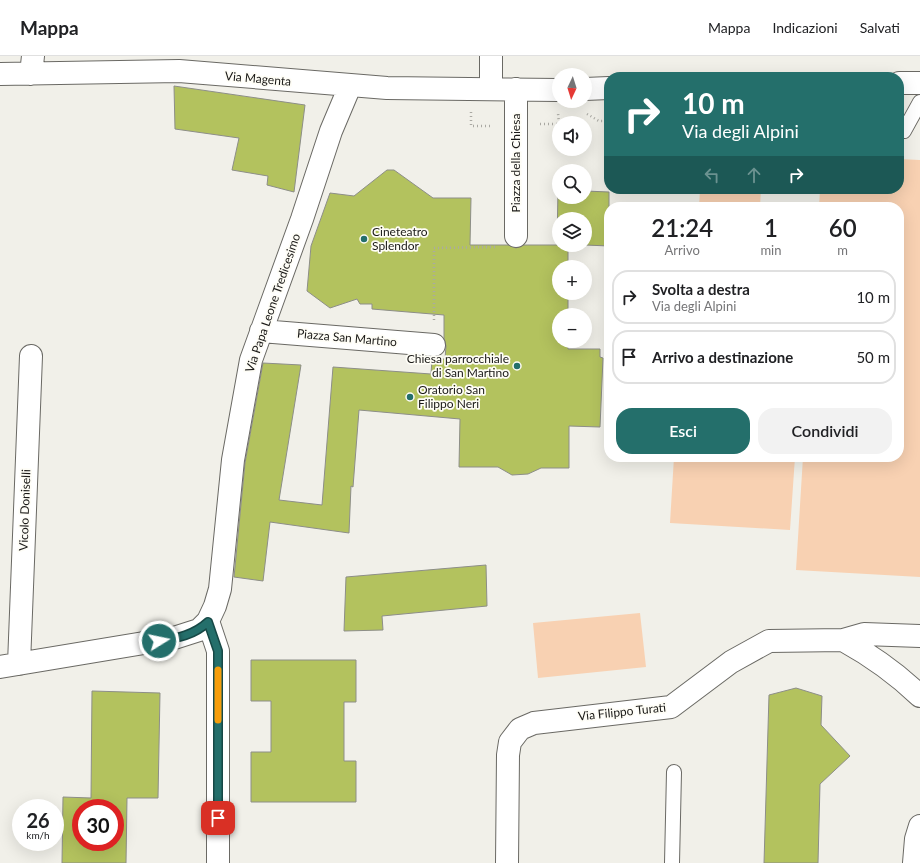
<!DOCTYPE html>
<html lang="it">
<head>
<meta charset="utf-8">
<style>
  body { margin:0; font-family:Lato,sans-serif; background:#f2f2f2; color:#202124; height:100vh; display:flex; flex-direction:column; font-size:15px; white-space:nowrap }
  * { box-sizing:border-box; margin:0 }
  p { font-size:13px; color:#757577 }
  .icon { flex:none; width:22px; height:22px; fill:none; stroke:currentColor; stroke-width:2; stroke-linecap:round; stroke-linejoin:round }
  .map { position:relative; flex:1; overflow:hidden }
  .sheet { position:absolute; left:604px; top:146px; width:300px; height:260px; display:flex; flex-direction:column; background:#fff; border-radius:16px; box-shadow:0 4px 16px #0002 }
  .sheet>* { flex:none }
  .hud { position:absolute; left:604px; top:16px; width:300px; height:122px; border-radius:16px; box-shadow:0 4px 16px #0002; background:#246f6b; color:#fff; overflow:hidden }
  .needle { width:26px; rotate:184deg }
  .buttons { position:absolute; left:552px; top:12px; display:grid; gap:8px }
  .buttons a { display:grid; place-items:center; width:40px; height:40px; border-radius:50%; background:#fff; box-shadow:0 4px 16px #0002; font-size:20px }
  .speed { position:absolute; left:12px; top:743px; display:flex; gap:8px; font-size:20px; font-weight:700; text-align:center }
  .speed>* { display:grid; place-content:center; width:52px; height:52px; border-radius:50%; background:#fff; box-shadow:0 4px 16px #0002; line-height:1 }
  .speed small { font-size:10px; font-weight:400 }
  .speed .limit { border:6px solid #d22; background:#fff; color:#111 }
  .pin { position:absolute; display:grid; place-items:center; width:34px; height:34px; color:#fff; margin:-17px; border-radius:8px; box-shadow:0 2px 6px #0006 }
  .me { position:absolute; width:44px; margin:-22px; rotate:80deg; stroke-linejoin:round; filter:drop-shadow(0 0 3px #0008) }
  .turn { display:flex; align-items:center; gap:14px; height:84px; padding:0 12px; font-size:18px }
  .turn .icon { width:52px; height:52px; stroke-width:2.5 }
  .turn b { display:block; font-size:28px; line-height:34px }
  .lanes { display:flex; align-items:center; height:38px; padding:0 12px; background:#0003; justify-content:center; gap:20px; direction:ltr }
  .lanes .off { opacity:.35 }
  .eta { display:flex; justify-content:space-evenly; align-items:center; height:68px; text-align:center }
  .eta b { font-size:24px; font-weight:600; line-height:28px }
  .button { display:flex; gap:8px; margin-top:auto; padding:8px 12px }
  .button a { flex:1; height:46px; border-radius:16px; background:#246f6b; color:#fff; font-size:16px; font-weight:600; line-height:46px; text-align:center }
  .button a+a { background:#f2f2f2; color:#202124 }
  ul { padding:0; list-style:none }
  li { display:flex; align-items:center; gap:12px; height:54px; margin:0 8px 6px; padding:0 4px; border:2px solid #e0e0e0; border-radius:16px }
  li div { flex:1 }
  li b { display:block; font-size:15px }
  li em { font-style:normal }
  header { display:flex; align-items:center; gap:24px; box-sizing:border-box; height:56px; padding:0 20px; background:#fff; border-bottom:1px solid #e0e0e0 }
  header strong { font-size:19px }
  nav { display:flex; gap:22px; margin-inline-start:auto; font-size:14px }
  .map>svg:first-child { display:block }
  .green { fill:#f8d1b2 }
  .building { fill:#b3c25e; stroke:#8d8e88; fill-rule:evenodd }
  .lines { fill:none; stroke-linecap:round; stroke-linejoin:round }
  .lane-casing { stroke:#6a6964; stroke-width:16 }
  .street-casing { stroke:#6a6964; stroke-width:24 }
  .path { stroke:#aaa9a3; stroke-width:2.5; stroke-dasharray:1 3; stroke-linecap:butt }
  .lane { stroke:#fff; stroke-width:14 }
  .street { stroke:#fff; stroke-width:22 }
  .route-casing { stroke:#174846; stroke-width:10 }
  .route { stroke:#246f6b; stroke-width:7 }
  .slow { stroke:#f59e0b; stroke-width:7 }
  .poi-dot { fill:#246f6b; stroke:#fefdf6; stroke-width:1.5 }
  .labels { text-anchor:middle; stroke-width:3.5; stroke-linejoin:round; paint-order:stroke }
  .street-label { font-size:12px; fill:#1a1917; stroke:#fefdf6 }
  .poi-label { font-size:12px; fill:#1a1917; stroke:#fefdf6; text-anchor:start }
</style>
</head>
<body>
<header>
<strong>Mappa</strong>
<nav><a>Mappa</a><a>Indicazioni</a><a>Salvati</a></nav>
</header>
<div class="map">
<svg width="920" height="807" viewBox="0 0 920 807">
  <rect width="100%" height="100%" fill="#f1f0e9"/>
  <path class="green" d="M 899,103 L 920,104 L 920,521 L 796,514 L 803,401 L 899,401 L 899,151 L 819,151 L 820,133 L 899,133 Z
    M 700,133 L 761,133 L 760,151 L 699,151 Z
    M 674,401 L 795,401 L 790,474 L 670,467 Z
    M 640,557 L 646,611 L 538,622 L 533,567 Z"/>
  <path class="building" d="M 174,30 L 305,49 L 294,136 L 267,129 L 268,120 L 232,114 L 239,82 L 175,73 Z
    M 387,114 L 394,114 L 433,142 L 471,142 L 470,189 L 508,189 L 516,192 L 524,189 L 568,189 L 568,211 L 559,211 L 559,237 L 568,237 L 568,259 L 559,259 L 559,285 L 568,285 L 568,293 L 600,293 L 600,301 L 603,302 L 600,371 L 569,370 L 569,412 L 541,412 L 528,418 L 512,419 L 498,411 L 459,411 L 460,363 L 359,354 L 353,431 L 351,430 L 349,477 L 270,466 L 263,525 L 234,521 L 245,407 L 263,307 L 301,309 L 279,444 L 322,449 L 333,311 L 431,318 L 432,303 L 445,303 L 446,290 L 444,282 L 444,259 L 372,253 L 372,248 L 360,248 L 357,243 L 330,252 L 307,235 L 311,190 L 330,137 L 354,140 Z
    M 558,134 L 559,141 L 585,141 L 585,135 L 609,136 L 609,190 L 585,189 L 585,163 L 559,163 L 559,188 L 557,188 Z
    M 486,509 L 487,550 L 382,560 L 383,574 L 344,575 L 346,521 Z
    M 251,604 L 356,604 L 356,646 L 344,646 L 344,705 L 356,705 L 356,746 L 251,746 L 251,696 L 271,696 L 271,645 L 251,645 Z
    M 796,632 L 822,640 L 821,669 L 850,700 L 820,728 L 818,807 L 764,807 L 769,639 Z
    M 92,635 L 160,637 L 158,742 L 127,742 L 126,807 L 62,807 L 63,741 L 91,742 ZM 81,752 L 115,752 L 115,786 L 81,786 Z"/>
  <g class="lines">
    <g class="lane-casing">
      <path id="lane" d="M 899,74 L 904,75 L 920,46
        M 672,807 L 674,716"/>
    </g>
    <g class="street-casing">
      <path id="street" d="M 0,18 L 179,15 L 387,32 L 559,34
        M 31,18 L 33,0
        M 899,27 L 920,27
        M 491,33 L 491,0
        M 516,33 L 516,180
        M 585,33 L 609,32
        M 261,275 L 434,289
        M 208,565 L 218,595 L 218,807
        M 843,584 C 872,600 896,617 920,640
        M 19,608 L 31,300
        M 0,611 L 174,582 L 199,574 L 208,565 L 215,550 L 220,533 L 233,404 L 251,304 L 302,163 L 331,75 L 350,30
        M 507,807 L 508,699 L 510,686 L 520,673 L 534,667 L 671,651 L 731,606 L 769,585 L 843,584 L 864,578 L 920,580
        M 914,807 L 916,783 L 920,770"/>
    </g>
    <path class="path" d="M 471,56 L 471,70 L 491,70
      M 587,58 L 599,65 L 609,65
      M 540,68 L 559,68 L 558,57
      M 434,264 L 434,192 L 495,191"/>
    <use href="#lane" class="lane"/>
    <use href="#street" class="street"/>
  </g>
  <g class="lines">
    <g class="route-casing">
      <path id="route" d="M 159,585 C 178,582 194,579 208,566 L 218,595 L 218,762"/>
    </g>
    <use href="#route" class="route"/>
    <path class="slow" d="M 218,664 L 218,614"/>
  </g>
  <g class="poi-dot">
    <circle cx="364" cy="183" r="4"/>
    <circle cx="517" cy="310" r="4"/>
    <circle cx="410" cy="341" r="4"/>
  </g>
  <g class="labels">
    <g class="street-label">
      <text transform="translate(258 23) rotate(5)" y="4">Via Magenta</text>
      <text transform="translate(516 107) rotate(-90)" y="4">Piazza della Chiesa</text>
      <text transform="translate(273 247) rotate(-71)" y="4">Via Papa Leone Tredicesimo</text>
      <text transform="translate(347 282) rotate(5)" y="4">Piazza San Martino</text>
      <text transform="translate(25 454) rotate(-88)" y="4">Vicolo Doniselli</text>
      <text transform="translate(622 656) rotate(-6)" y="4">Via Filippo Turati</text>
    </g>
    <g class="poi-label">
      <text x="372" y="180">Cineteatro<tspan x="372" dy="14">Splendor</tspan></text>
      <text x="509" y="307" text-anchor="end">Chiesa parrocchiale<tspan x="509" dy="14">di San Martino</tspan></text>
      <text x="418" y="338">Oratorio San<tspan x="418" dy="14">Filippo Neri</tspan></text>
    </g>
  </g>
</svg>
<div class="buttons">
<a><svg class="needle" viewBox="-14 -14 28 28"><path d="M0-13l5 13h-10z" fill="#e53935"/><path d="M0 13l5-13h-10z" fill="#757577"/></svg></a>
<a><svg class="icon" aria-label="sound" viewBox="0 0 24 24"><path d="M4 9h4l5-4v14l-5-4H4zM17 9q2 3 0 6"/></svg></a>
<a><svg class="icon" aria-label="search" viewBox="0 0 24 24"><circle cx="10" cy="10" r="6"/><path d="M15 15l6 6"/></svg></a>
<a><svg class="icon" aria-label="layers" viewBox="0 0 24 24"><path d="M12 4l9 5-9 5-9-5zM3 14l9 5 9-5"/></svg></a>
<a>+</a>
<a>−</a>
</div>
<div class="speed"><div>26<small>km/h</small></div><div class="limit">30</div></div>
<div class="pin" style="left:218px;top:762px;background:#d93025"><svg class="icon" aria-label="arrive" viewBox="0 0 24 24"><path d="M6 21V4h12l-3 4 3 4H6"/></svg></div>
<svg class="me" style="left:159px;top:585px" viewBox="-20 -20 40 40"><circle r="17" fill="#246f6b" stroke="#fff" stroke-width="3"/><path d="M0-11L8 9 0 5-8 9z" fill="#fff"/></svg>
<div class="hud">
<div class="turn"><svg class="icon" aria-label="right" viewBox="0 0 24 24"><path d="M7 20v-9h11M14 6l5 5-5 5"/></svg><div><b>10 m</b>Via degli Alpini</div></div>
<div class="lanes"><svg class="icon off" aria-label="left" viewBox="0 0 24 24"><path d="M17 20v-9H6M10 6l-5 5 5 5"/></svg><svg class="icon off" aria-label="ahead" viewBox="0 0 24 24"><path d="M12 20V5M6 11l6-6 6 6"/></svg><svg class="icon" aria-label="right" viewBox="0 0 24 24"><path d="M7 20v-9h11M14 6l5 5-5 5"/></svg></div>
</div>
<section class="sheet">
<div class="eta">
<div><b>21:24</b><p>Arrivo</p></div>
<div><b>1</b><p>min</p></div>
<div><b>60</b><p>m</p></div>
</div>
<ul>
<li><svg class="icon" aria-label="right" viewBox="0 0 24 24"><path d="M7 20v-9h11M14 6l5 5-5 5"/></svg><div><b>Svolta a destra</b><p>Via degli Alpini</p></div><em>10 m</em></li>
<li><svg class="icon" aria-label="arrive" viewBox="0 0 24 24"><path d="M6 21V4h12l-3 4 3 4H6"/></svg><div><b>Arrivo a destinazione</b></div><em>50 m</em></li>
</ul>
<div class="button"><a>Esci</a><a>Condividi</a></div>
</section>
</div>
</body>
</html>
